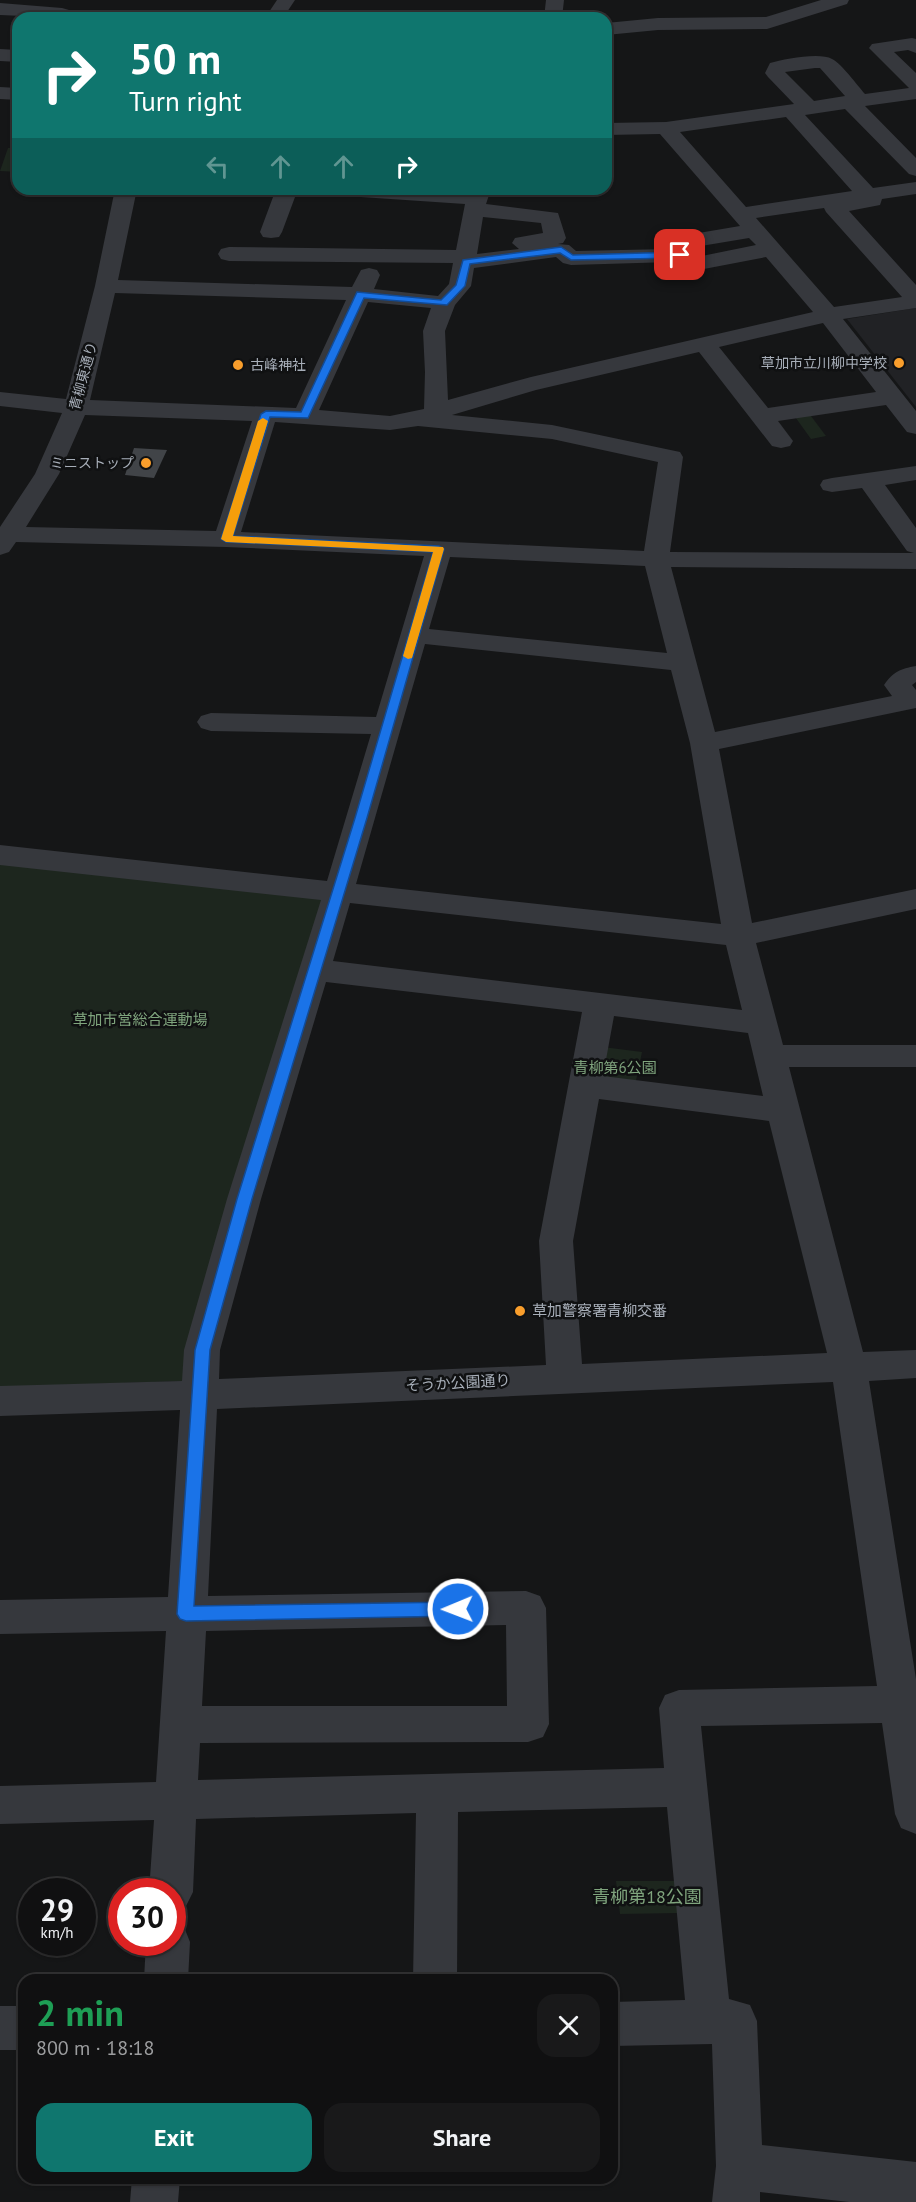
<!DOCTYPE html>
<html lang="en">
<head>
<meta charset="utf-8">
<style>
  body { margin:0; font-family:"PT Sans","Noto Sans JP",sans-serif; background:#19191a; color:#f1f3f6; height:100vh; display:flex; flex-direction:column; font-size:22px; white-space:nowrap }
  * { box-sizing:border-box; margin:0 }
  p { font-size:20px; color:#9c9d9f }
  .icon { flex:none; width:33px; height:33px; fill:none; stroke:currentColor; stroke-width:2; stroke-linecap:round; stroke-linejoin:round }
  .map { position:relative; flex:1; overflow:hidden }
  .side { position:absolute; left:18px; top:1974px; width:600px; height:210px; display:flex; flex-direction:column; background:#101011; border-radius:18px; box-shadow:0 2px 4px #0004,0 0 0 2px #303031 }
  .side>* { flex:none }
  .top-card { position:absolute; left:12px; top:12px; width:600px; height:183px; border-radius:18px; box-shadow:0 2px 4px #0004,0 0 0 2px #303031; background:#0f766e; color:#fff; overflow:hidden }
  .speed { position:absolute; left:18px; top:1878px; display:flex; gap:12px; font-size:30px; font-weight:700; text-align:center }
  .speed>* { display:grid; place-content:center; width:78px; height:78px; border-radius:50%; background:#101011; box-shadow:0 2px 4px #0004,0 0 0 2px #303031; line-height:1 }
  .speed small { font-size:15px; font-weight:400 }
  .speed .limit { border:9px solid #d22; background:#fff; color:#111 }
  .pin { position:absolute; display:grid; place-items:center; width:51px; height:51px; color:#fff; margin:-26px; border-radius:12px; box-shadow:0 3px 9px #0006 }
  .me { position:absolute; width:66px; margin:-33px; rotate:269deg; stroke-linejoin:round; filter:drop-shadow(0 0 4px #0008) }
  .turn { display:flex; align-items:center; gap:21px; height:126px; padding:0 18px; font-size:27px }
  .turn .icon { width:78px; height:78px; stroke-width:2.5 }
  .turn b { display:block; font-size:42px; line-height:51px }
  .lanes { display:flex; align-items:center; height:57px; padding:0 18px; background:#0003; justify-content:center; gap:30px; direction:ltr }
  .lanes .off { opacity:.35 }
  .round { display:grid; place-items:center; flex:none; width:63px; height:63px; border-radius:18px; background:#19191a }
  .summary { display:flex; align-items:center; justify-content:space-between; height:102px; padding:0 18px }
  h1 { font-size:36px; font-weight:700; line-height:45px; color:#1e9e55 }
  .cta { display:flex; gap:12px; margin-top:auto; padding:12px 18px }
  .cta a { flex:1; height:69px; border-radius:18px; background:#0f766e; color:#fff; font-size:24px; font-weight:700; line-height:69px; text-align:center }
  .cta a+a { background:#19191a; color:#f1f3f6 }
  .map>svg:first-child { display:block }
  .built { fill:#212225 }
  .green { fill:#1d261e }
  .building { fill:#414448 }
  .lines { fill:none; stroke-linecap:round; stroke-linejoin:round }
  .minor { fill:#36383d; fill-rule:evenodd }
  .route { fill:#1a73e8; stroke:#114b97; stroke-width:1.5 }
  .slow { fill:#f59e0b }
  .poi-dot { fill:#f99e2c; stroke:#101112; stroke-width:2 }
  .labels { text-anchor:middle; stroke-width:5; stroke-linejoin:round; paint-order:stroke }
  .far-poi-label { font-size:14px; fill:#a7aeb8; stroke:#101112; text-anchor:end }
  .far-street-label { font-size:14px; fill:#a7aeb8; stroke:#101112 }
  .park-label { font-size:15px; fill:#7fa47d; stroke:#101112 }
  .poi-label { font-size:15px; fill:#a7aeb8; stroke:#101112; text-anchor:start }
  .street-label { font-size:15px; fill:#a7aeb8; stroke:#101112 }
  .near-park-label { font-size:18px; fill:#7fa47d; stroke:#101112 }
</style>
</head>
<body>
<div class="map">
<svg width="916" height="2202" viewBox="0 0 916 2202">
  <rect width="100%" height="100%" fill="#151617"/>
  <path class="built" d="M 916,308 L 916,407 L 847,319 Z"/>
  <path class="green" d="M 8,148 L 18,148 L 18,172 L 0,171 Z
    M 808,412 L 826,436 L 811,439 L 793,414 Z
    M 0,863 L 326,899 L 184,1381 L 0,1387 Z
    M 595,1046 L 642,1052 L 634,1090 L 588,1084 Z
    M 616,1881 L 675,1881 L 679,1913 L 620,1914 Z"/>
  <path class="building" d="M 134,448 L 167,450 L 154,478 L 125,475 Z"/>
  <g class="lines">
    <path class="minor" d="M 277,0 L 295,0 L 283,18 L 265,18 Z
      M 546,0 L 564,0 L 562,18 L 544,18 Z
      M 821,0 L 849,0 L 847,4 L 767,29 L 658,30 L 606,35 L 606,23 L 658,18 L 766,17 Z
      M 0,3 L 62,8 L 69,10 L 71,14 L 69,18 L 0,15 Z
      M 912,38 L 916,39 L 916,53 L 908,50 L 894,52 L 916,73 L 916,99 L 865,106 L 916,158 L 916,176 L 909,174 L 845,109 L 805,115 L 873,188 L 916,182 L 916,194 L 882,199 L 880,205 L 849,211 L 916,285 L 916,308 L 843,319 L 916,411 L 916,434 L 907,432 L 886,405 L 778,421 L 793,441 L 790,446 L 781,448 L 772,446 L 699,352 L 536,390 L 452,415 L 552,425 L 680,452 L 683,457 L 670,552 L 914,553 L 907,551 L 862,488 L 832,492 L 823,490 L 820,485 L 823,480 L 832,478 L 916,466 L 916,480 L 885,485 L 916,528 L 916,569 L 671,567 L 715,732 L 892,696 L 884,685 C 894,671 900,669 916,666 L 916,682 L 912,685 L 916,690 L 916,708 L 719,749 L 752,923 L 916,889 L 916,909 L 756,943 L 783,1045 L 916,1045 L 916,1067 L 789,1067 L 863,1352 L 916,1350 L 916,1378 L 869,1381 L 916,1679 L 916,1834 L 901,1828 L 895,1814 L 882,1723 L 701,1726 L 729,1999 L 750,2005 L 757,2021 L 762,2145 L 916,2162 L 916,2202 L 849,2202 L 760,2192 L 760,2202 L 712,2202 L 716,2166 L 712,2044 L 612,2046 L 612,2002 L 685,2000 L 667,1807 L 458,1812 L 457,1980 L 413,1980 L 416,1813 L 196,1819 L 193,1892 L 186,1906 L 172,1912 L 172,1892 L 149,1892 L 154,1820 L 0,1824 L 0,1786 L 156,1782 L 166,1631 L 0,1634 L 0,1600 L 168,1597 L 180,1410 L 0,1416 L 0,1386 L 182,1381 L 184,1350 L 227,1199 L 321,900 L 0,865 L 0,845 L 327,881 L 371,734 L 211,731 L 201,728 L 197,722 L 201,716 L 211,713 L 376,717 L 424,556 L 226,547 L 16,542 L 9,552 L 0,555 L 0,527 L 35,474 L 62,413 L 0,406 L 0,392 L 66,399 L 95,286 L 115,189 L 137,189 L 118,280 L 352,287 L 361,270 L 369,268 L 377,270 L 380,275 L 374,289 L 438,296 L 449,284 L 453,263 L 229,261 L 221,259 L 218,254 L 221,249 L 229,247 L 456,250 L 465,204 L 331,195 L 324,193 L 320,189 L 469,191 L 469,189 L 491,189 L 486,204 L 558,213 L 566,238 L 563,243 L 558,244 L 569,245 L 576,251 L 668,249 L 666,243 L 669,238 L 740,226 L 660,134 L 606,135 L 606,123 L 666,122 L 794,104 L 768,77 L 765,73 L 770,63 C 784,59 820,52 832,59 C 842,64 857,85 865,94 L 909,88 L 869,48 L 872,44 ZM 815,68 L 820,68 L 845,96 L 814,101 L 785,72 ZM 786,117 L 852,191 L 746,207 L 680,132 ZM 824,208 L 826,212 L 902,297 L 834,307 L 756,218 ZM 483,217 L 541,223 L 543,233 L 515,238 L 512,243 L 519,249 L 477,254 ZM 749,238 L 756,245 L 692,258 L 689,248 ZM 556,257 L 563,263 L 571,265 L 671,262 L 675,271 L 683,273 L 766,257 L 813,312 L 531,377 L 448,400 L 445,331 L 455,305 L 471,286 L 474,268 ZM 115,293 L 346,300 L 296,408 L 90,400 ZM 368,302 L 431,308 L 423,331 L 425,372 L 424,409 L 390,416 L 319,410 ZM 823,323 L 876,392 L 768,408 L 719,347 ZM 85,415 L 252,421 L 216,531 L 26,527 L 59,474 ZM 275,422 L 390,430 L 418,426 L 552,439 L 658,462 L 644,551 L 241,532 ZM 450,557 L 645,566 L 667,653 L 429,629 ZM 425,644 L 671,670 L 690,743 L 721,924 L 356,884 ZM 350,903 L 726,945 L 742,1010 L 333,961 ZM 326,982 L 582,1012 L 539,1241 L 546,1365 L 219,1379 L 220,1350 L 261,1199 ZM 614,1016 L 748,1033 L 763,1096 L 603,1076 ZM 599,1099 L 769,1121 L 827,1353 L 582,1364 L 573,1241 ZM 833,1382 L 877,1686 L 679,1690 L 665,1695 L 659,1708 L 664,1768 L 198,1780 L 200,1743 L 528,1742 L 543,1737 L 549,1724 L 546,1608 L 540,1596 L 526,1591 L 208,1596 L 217,1409 ZM 506,1625 L 507,1706 L 202,1706 L 206,1631 Z
      M 0,49 L 18,50 L 18,62 L 0,61 Z
      M 0,87 L 18,88 L 18,100 L 0,99 Z
      M 276,189 L 298,189 L 282,232 L 279,237 L 271,238 L 263,237 L 260,232 Z
      M 172,1923 L 184,1927 L 190,1942 L 188,1980 L 144,1980 L 146,1942 L 172,1942 Z
      M 0,2006 L 24,2006 L 24,2050 L 0,2050 Z
      M 132,2178 L 180,2178 L 178,2202 L 130,2202 Z"/>
  </g>
  <path class="route" d="M 561,247 L 573,255 L 680,252 L 685,255 L 680,258 L 571,260 L 560,253 L 470,264 L 465,286 L 447,305 L 364,298 L 308,418 L 270,417 L 233,536 L 439,546 L 444,549 L 367,818 L 252,1199 L 210,1350 L 194,1606 L 458,1602 L 464,1604 L 466,1609 L 464,1614 L 458,1616 L 186,1621 L 180,1619 L 177,1614 L 195,1350 L 237,1199 L 355,818 L 433,552 L 226,542 L 221,539 L 261,414 L 266,411 L 301,412 L 357,292 L 441,300 L 456,285 L 463,260 Z"/>
  <path class="slow" d="M 263,418 L 268,421 L 233,536 L 443,547 L 444,549 L 412,658 L 408,659 L 403,656 L 433,552 L 226,542 L 221,539 L 258,421 Z"/>
  <g class="poi-dot">
    <circle cx="899" cy="363" r="6"/>
    <circle cx="238" cy="365" r="6"/>
    <circle cx="146" cy="463" r="6"/>
    <circle cx="520" cy="1311" r="6"/>
  </g>
  <g class="labels">
    <g class="far-poi-label">
      <text x="887" y="368">草加市立川柳中学校</text>
      <text x="250" y="370" text-anchor="start">古峰神社</text>
      <text x="134" y="468">ミニストップ</text>
    </g>
    <g class="far-street-label">
      <text transform="translate(83 376) rotate(-75)" y="5">青柳東通り</text>
    </g>
    <g class="park-label">
      <text x="140" y="1025">草加市営総合運動場</text>
      <text x="615" y="1073">青柳第6公園</text>
    </g>
    <g class="poi-label">
      <text x="532" y="1316">草加警察署青柳交番</text>
    </g>
    <g class="street-label">
      <text transform="translate(458 1383) rotate(-3)" y="5">そうか公園通り</text>
    </g>
    <g class="near-park-label">
      <text x="647" y="1903">青柳第18公園</text>
    </g>
  </g>
</svg>
<div class="speed"><div>29<small>km/h</small></div><div class="limit">30</div></div>
<div class="pin" style="left:680px;top:255px;background:#d93025"><svg class="icon" aria-label="arrive" viewBox="0 0 24 24"><path d="M6 21V4h12l-3 4 3 4H6"/></svg></div>
<svg class="me" style="left:458px;top:1609px" viewBox="-20 -20 40 40"><circle r="17" fill="#1a73e8" stroke="#fff" stroke-width="3"/><path d="M0-11L8 9 0 5-8 9z" fill="#fff"/></svg>
<div class="top-card">
<div class="turn"><svg class="icon" aria-label="right" viewBox="0 0 24 24"><path d="M7 20v-9h11M14 6l5 5-5 5"/></svg><div><b>50 m</b>Turn right</div></div>
<div class="lanes"><svg class="icon off" aria-label="left" viewBox="0 0 24 24"><path d="M17 20v-9H6M10 6l-5 5 5 5"/></svg><svg class="icon off" aria-label="ahead" viewBox="0 0 24 24"><path d="M12 20V5M6 11l6-6 6 6"/></svg><svg class="icon off" aria-label="ahead" viewBox="0 0 24 24"><path d="M12 20V5M6 11l6-6 6 6"/></svg><svg class="icon" aria-label="right" viewBox="0 0 24 24"><path d="M7 20v-9h11M14 6l5 5-5 5"/></svg></div>
</div>
<section class="side">
<div class="summary"><div><h1>2 min</h1><p>800 m · 18:18</p></div><a class="round"><svg class="icon" aria-label="close" viewBox="0 0 24 24"><path d="M6 6l12 12M18 6L6 18"/></svg></a></div>
<div class="cta"><a>Exit</a><a>Share</a></div>
</section>
</div>
</body>
</html>
